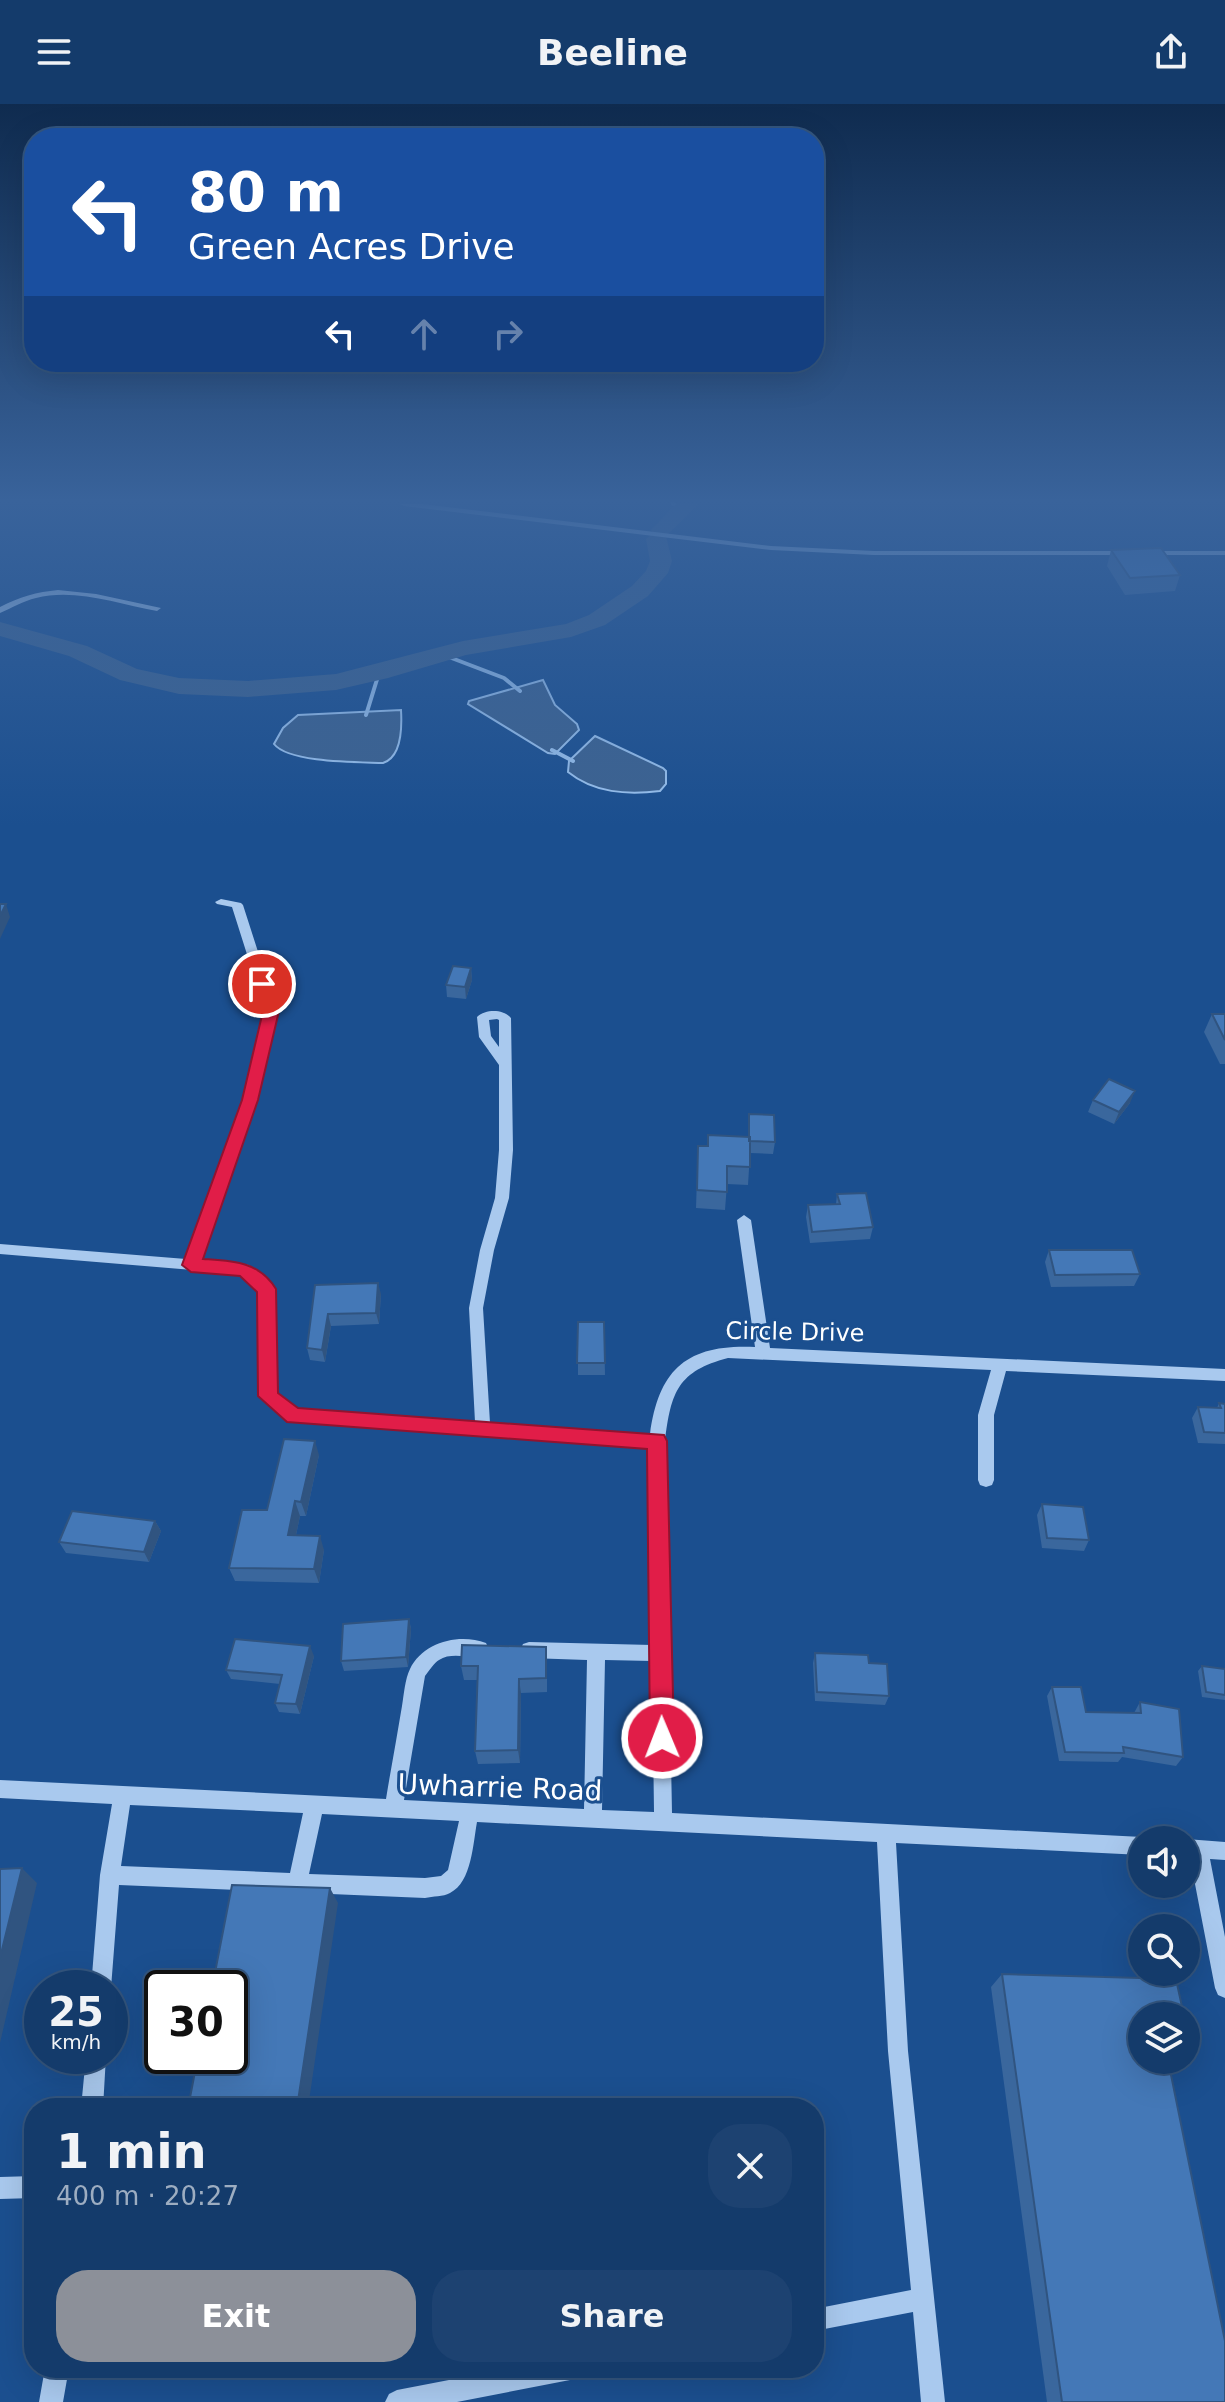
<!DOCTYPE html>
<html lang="en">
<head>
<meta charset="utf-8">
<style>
  body { margin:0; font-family:"DejaVu Sans",sans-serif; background:#1d4271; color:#f1f3f6; height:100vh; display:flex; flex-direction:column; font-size:30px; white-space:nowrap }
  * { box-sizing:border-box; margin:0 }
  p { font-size:26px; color:#9dadc1 }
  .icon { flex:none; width:44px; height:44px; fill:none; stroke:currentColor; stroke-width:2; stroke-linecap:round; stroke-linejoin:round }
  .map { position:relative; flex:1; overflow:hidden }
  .drawer { position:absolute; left:24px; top:1994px; width:800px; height:280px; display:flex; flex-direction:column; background:#143b6b; border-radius:32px; box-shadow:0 8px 32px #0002,0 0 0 2px #33557e }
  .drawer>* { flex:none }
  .guide { position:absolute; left:24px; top:24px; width:800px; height:244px; border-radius:32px; box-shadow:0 8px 32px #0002,0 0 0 2px #33557e; background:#1a4fa0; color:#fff; overflow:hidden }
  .tools { position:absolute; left:1128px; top:1722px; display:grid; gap:16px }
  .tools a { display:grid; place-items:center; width:72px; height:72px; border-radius:50%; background:#143b6b; box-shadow:0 8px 32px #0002,0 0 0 2px #33557e; font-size:40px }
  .speed { position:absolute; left:24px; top:1866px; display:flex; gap:16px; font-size:40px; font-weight:700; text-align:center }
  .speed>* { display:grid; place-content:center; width:104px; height:104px; border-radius:50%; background:#143b6b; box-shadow:0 8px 32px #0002,0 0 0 2px #33557e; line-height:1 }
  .speed small { font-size:20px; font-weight:400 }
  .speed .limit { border:4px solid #111; border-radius:12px; background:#fff; color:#111 }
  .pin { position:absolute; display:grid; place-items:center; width:68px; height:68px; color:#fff; margin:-34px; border:4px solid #fff; border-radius:50%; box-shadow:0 2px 8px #0007 }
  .me { position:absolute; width:88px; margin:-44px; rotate:359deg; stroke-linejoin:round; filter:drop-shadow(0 0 6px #0008) }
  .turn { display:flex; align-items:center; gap:28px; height:168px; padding:0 32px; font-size:36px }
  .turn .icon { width:104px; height:104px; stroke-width:2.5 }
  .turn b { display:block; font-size:56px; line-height:68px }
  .lanes { display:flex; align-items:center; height:76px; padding:0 32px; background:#0003; justify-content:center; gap:40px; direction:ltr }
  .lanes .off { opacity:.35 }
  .round { display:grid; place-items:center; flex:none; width:84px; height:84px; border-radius:32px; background:#1d4271 }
  .headline { display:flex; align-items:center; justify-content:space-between; height:136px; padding:0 32px }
  h1 { font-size:48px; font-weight:800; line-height:60px }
  .button { display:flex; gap:16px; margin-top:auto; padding:16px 32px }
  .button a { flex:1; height:92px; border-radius:32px; background:#8c9099; color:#fff; font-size:32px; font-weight:800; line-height:92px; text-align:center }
  .button a+a { background:#1d4271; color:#f1f3f6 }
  header { display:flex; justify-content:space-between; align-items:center; height:104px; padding:0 32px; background:#143b6b; font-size:36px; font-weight:800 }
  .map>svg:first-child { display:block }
  .water { fill:#3c6290; stroke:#9cc4f0; stroke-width:2 }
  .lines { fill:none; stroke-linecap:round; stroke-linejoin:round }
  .stream { stroke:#9cc4f0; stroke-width:4 }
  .river { fill:#3c6290; fill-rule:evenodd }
  .minor { fill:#a9c9ee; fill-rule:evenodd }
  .wall { fill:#3a679d }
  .shaded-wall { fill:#305480 }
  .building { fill:#4478b7; stroke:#305480; stroke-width:2 }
  .route { fill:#e11d48; stroke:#92132f; stroke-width:2 }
  .labels { text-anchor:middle; stroke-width:6; stroke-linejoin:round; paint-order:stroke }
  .street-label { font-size:24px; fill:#fff; stroke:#1b4f8f }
  .near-street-label { font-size:28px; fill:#fff; stroke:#1b4f8f }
</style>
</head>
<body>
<header><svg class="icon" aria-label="menu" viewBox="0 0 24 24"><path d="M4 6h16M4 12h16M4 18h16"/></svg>Beeline<svg class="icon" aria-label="share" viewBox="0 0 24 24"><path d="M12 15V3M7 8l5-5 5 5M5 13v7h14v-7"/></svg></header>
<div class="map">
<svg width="1225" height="2298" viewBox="0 0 1225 2298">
  <rect width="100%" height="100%" fill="#1b4f8f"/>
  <path class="water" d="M 543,576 L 555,601 L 577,620 L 579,626 L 555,650 L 548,649 L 468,600 L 469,597 Z
    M 401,606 C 402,623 402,653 383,659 C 358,658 289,659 274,640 L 283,624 L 298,611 Z
    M 595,632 L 663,664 L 666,667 L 666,680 L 660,687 C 627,691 594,689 568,668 L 569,657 Z"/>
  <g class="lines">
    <path class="stream" d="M 673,400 L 683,404
      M 441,550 L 504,574 L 520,587
      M 366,611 L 379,569
      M 552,646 L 573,657"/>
    <path class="river" d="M 676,400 L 699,400 L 666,432 L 672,457 L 668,469 L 648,492 L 605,521 L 571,533 L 466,551 L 388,574 L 336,586 L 248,593 L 179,590 L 120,576 L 69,552 L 0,532 L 0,518 L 87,542 L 137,565 L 179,574 L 248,577 L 336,570 L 463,537 L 566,520 L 589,511 L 632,482 L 646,467 L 650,457 L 646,435 L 653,429 L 651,426 Z"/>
    <path class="minor" d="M 400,400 L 422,400 L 771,442 L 874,447 L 1225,447 L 1225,451 L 874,451 L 771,446 L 404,402 Z
      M 58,486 L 96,490 L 161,504 L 157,507 C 118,500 75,484 36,494 C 23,497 12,504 0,509 L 0,503 C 19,493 37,488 58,486 Z
      M 221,795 L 241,799 L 243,801 L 277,907 L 256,996 L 200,1156 L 249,1161 L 272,1181 L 274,1185 L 276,1289 L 297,1306 L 475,1318 L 469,1204 L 480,1146 L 495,1094 L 499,1046 L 499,961 L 479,933 L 477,913 C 486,905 503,905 511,914 L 513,1046 L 509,1094 L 494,1146 L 483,1204 L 490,1319 L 650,1330 C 659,1264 688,1240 755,1243 L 737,1116 L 744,1111 L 751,1116 L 770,1244 L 1225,1265 L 1225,1277 L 1006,1267 L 994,1311 L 994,1376 L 992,1381 L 986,1383 L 980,1381 L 978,1376 L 978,1311 L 991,1266 L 728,1254 C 678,1267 671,1288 665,1337 L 672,1709 L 1142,1733 L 1149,1736 L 1142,1736 L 1142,1751 L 896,1739 L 908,1947 L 945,2298 L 921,2298 L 913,2208 L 814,2227 L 814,2205 L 911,2186 L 888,1947 L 877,1738 L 477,1718 C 473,1739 472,1778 450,1789 C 443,1793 433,1792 425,1794 L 119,1781 L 111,1884 L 110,1887 L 110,1884 L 91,1884 L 100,1771 L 112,1700 L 0,1694 L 0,1676 L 386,1695 C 391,1664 397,1633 402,1602 C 404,1590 405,1575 410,1565 C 423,1538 459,1529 486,1539 L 489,1545 L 486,1551 C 472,1556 452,1547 439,1556 C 434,1559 429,1567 425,1572 L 404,1696 L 584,1705 L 587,1556 L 529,1554 L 523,1552 L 520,1546 L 523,1540 L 529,1538 L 652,1541 L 649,1343 L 294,1318 L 263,1296 L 260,1292 L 260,1187 L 241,1170 L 0,1150 L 0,1140 L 186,1155 L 244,996 L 265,907 L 232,803 L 217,800 L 215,798 ZM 497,915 L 499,916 L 499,943 L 491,932 L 489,916 ZM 605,1556 L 652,1557 L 654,1708 L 602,1706 ZM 130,1701 L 303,1709 L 290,1769 L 121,1762 ZM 322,1710 L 459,1717 L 448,1766 L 441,1772 L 425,1774 L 309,1770 Z
      M 1186,1735 L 1225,1738 L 1225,1756 L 1210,1755 L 1225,1833 L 1225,1894 L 1218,1891 L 1215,1884 L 1190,1754 L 1186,1753 L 1186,1736 L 1182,1736 Z
      M 86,1952 L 106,1952 L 103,2004 L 81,2004 Z
      M 34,2072 L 34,2094 L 0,2095 L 0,2073 Z
      M 45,2264 L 69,2264 L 63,2298 L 39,2298 Z
      M 511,2264 L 582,2264 L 578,2272 L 570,2276 L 457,2298 L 385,2298 L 389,2290 L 397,2286 Z"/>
  </g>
  <path class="wall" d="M 1111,446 L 1180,471 L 1175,487 L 1125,491 L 1107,462 Z
    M 471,864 L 472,876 L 466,895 L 447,893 L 446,881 Z
    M 1212,910 L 1225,910 L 1225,960 L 1220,960 L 1204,928 Z
    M 1093,996 L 1130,999 L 1114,1020 L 1088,1008 Z
    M 749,1010 L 775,1038 L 773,1050 L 750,1049 L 748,1081 L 727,1080 L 725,1106 L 696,1104 L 698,1042 L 707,1042 L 708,1031 L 748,1033 Z
    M 837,1090 L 873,1123 L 870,1135 L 810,1139 L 806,1113 L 808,1101 L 836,1100 Z
    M 1049,1146 L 1140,1170 L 1134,1182 L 1051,1183 L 1045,1158 Z
    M 315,1181 L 381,1190 L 379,1220 L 331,1222 L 325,1258 L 310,1256 L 307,1244 Z
    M 578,1218 L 604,1218 L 605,1271 L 578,1271 Z
    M 1219,1299 L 1225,1300 L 1225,1340 L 1198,1339 L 1192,1314 L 1198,1303 L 1217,1304 Z
    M 319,1351 L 306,1412 L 300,1412 L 296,1431 L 324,1446 L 319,1479 L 235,1477 L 229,1464 L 267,1406 Z
    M 1042,1400 L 1089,1436 L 1084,1447 L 1042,1444 L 1037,1411 Z
    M 155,1417 L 161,1427 L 149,1458 L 66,1449 L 59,1438 Z
    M 409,1515 L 411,1525 L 408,1563 L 344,1567 L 341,1557 Z
    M 815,1549 L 869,1559 L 889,1592 L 885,1601 L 815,1597 L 813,1559 Z
    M 314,1552 L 300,1610 L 279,1608 L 275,1599 L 280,1580 L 231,1575 L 226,1566 Z
    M 547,1557 L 547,1588 L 521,1589 L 520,1659 L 478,1660 L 475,1647 L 477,1576 L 464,1576 L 461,1562 Z
    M 1202,1562 L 1225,1565 L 1225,1596 L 1202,1593 L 1198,1567 Z
    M 1052,1583 L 1086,1608 L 1134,1609 L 1140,1598 L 1183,1653 L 1176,1662 L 1122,1653 L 1118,1658 L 1059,1657 L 1047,1592 Z
    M 1002,1870 L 1193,1956 L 1176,1967 L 1170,1967 L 1225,2298 L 1047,2298 L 991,1883 Z"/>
  <path class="shaded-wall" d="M 6,800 L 10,813 L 0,835 L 0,812 Z
    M 471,864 L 472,876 L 466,895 L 465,883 Z
    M 1135,987 L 1130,999 L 1114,1020 L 1119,1008 Z
    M 378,1179 L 381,1190 L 379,1220 L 376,1209 Z
    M 328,1210 L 331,1222 L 325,1258 L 322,1246 Z
    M 315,1337 L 319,1351 L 306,1412 L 301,1398 Z
    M 295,1397 L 300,1412 L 293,1445 L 288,1431 Z
    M 155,1417 L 161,1427 L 149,1458 L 144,1448 Z
    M 320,1432 L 324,1446 L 319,1479 L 314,1465 Z
    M 409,1515 L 411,1525 L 408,1563 L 406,1553 Z
    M 310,1542 L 314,1552 L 300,1610 L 296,1600 Z
    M 519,1575 L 521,1589 L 520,1659 L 518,1646 Z
    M 22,1764 L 37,1779 L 0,1939 L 0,1854 Z
    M 330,1784 L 338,1799 L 308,2004 L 297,2004 Z"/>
  <path class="building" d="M 1161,444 L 1180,471 L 1130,474 L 1111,446 Z
    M 0,800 L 6,800 L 0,812 Z
    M 453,862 L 471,864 L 465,883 L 446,881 Z
    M 1212,910 L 1225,910 L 1225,936 Z
    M 1109,975 L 1135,987 L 1119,1008 L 1093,996 Z
    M 749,1010 L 774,1011 L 775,1038 L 749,1037 Z
    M 708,1031 L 750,1033 L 750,1063 L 727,1062 L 727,1088 L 697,1086 L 698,1042 L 708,1042 Z
    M 866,1089 L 873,1123 L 812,1128 L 808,1101 L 840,1100 L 837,1090 Z
    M 1049,1146 L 1132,1146 L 1140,1170 L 1055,1171 Z
    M 378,1179 L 376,1209 L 328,1210 L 322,1246 L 307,1244 L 315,1181 Z
    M 578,1218 L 604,1218 L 605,1259 L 577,1259 Z
    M 1219,1299 L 1225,1300 L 1225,1329 L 1204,1328 L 1198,1303 L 1221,1304 Z
    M 284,1335 L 315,1337 L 301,1398 L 295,1397 L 288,1431 L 320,1432 L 314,1465 L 229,1464 L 242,1406 L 267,1406 Z
    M 1042,1400 L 1083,1403 L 1089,1436 L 1047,1434 Z
    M 72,1407 L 155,1417 L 144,1448 L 59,1438 Z
    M 409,1515 L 406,1553 L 341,1557 L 343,1520 Z
    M 235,1535 L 310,1542 L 296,1600 L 275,1599 L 282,1571 L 226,1566 Z
    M 462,1541 L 546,1543 L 546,1574 L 519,1575 L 518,1646 L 475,1647 L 478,1562 L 461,1562 Z
    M 815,1549 L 868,1551 L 869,1559 L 887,1560 L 889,1592 L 817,1588 Z
    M 1202,1562 L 1225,1565 L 1225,1591 L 1206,1588 Z
    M 1052,1583 L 1081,1583 L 1086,1608 L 1141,1609 L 1140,1598 L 1179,1605 L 1183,1653 L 1123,1643 L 1124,1649 L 1065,1648 Z
    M 22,1764 L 0,1854 L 0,1765 Z
    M 232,1781 L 330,1784 L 297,2004 L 188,2004 L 198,1952 L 230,1952 L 230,1884 L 212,1884 Z
    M 1002,1870 L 1176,1875 L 1184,1912 L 1142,1912 L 1142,1956 L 1168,1956 L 1225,2237 L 1225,2298 L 1062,2298 Z
    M 1186,1923 L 1193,1956 L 1172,1956 L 1186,1956 Z"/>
  <linearGradient id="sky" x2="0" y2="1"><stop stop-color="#0f2b4f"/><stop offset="0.55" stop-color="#39639b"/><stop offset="1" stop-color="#39639b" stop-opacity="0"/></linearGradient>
  <rect width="1225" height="722" fill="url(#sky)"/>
  <path class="route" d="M 262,875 L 270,880 L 279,907 L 258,996 L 203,1155 C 232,1157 259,1157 276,1185 L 278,1289 L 298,1304 L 664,1331 L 667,1337 L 674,1634 L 670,1642 L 662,1645 L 654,1642 L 650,1634 L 647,1345 L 287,1318 L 258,1292 L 257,1188 L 240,1172 L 191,1168 L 182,1161 L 242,996 L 263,907 L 255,880 Z"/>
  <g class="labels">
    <g class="street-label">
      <text transform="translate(795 1228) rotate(1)" y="8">Circle Drive</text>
    </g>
    <g class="near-street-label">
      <text transform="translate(500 1683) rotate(2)" y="10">Uwharrie Road</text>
    </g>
  </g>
</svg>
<div class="tools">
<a><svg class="icon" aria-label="sound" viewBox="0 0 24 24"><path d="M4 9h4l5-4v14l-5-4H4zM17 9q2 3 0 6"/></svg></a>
<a><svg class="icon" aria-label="search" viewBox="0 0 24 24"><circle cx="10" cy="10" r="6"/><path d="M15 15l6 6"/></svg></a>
<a><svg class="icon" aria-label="layers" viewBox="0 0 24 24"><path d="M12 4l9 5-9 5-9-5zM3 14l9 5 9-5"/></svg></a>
</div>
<div class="speed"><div>25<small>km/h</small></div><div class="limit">30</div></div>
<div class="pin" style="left:262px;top:880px;background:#d93025"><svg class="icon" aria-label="arrive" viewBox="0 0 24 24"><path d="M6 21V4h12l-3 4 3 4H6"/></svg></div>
<svg class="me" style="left:662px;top:1634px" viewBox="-20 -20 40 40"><circle r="17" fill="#e11d48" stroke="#fff" stroke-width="3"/><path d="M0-11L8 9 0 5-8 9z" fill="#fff"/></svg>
<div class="guide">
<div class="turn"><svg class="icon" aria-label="left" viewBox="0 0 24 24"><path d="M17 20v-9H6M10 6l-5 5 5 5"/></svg><div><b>80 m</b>Green Acres Drive</div></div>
<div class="lanes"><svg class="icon" aria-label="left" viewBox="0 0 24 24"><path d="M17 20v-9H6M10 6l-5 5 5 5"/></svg><svg class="icon off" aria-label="ahead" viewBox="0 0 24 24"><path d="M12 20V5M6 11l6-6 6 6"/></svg><svg class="icon off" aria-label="right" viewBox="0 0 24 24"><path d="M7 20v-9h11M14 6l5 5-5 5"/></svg></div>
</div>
<section class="drawer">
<div class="headline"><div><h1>1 min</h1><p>400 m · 20:27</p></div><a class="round"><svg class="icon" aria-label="close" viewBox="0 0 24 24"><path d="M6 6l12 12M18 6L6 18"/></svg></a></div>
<div class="button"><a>Exit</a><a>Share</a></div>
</section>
</div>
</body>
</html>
